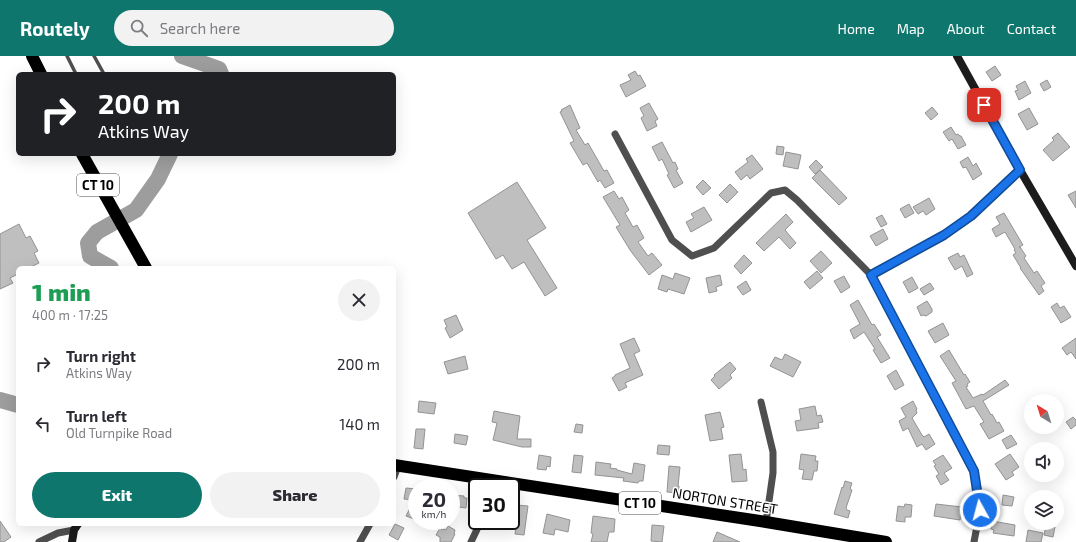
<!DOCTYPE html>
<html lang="en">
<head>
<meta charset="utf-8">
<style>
  body { margin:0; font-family:"Exo 2",sans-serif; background:#f2f2f3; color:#2b2b33; height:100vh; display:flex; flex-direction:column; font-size:15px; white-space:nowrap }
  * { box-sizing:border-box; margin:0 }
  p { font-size:13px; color:#7c7c81 }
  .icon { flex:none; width:22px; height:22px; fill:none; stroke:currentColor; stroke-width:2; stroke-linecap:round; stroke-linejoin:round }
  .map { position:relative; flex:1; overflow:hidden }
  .side { position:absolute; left:16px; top:210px; width:380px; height:260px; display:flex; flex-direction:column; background:#fff; border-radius:6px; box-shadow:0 4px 16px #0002 }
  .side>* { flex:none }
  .guide { position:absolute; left:16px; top:16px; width:380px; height:84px; border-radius:6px; box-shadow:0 4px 16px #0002; background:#202124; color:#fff; overflow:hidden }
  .needle { width:26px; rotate:322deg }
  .buttons { position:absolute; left:1024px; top:338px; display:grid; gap:8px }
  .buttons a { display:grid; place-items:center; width:40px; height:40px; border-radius:50%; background:#fff; box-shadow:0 4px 16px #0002; font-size:20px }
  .speed { position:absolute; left:408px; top:422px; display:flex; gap:8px; font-size:20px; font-weight:700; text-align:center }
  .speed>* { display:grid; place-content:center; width:52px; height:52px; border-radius:50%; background:#fff; box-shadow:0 4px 16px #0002; line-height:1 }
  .speed small { font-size:10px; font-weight:400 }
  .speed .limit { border:2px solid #111; border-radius:6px; background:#fff; color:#111 }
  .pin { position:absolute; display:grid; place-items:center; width:34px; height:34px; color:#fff; margin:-17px; border-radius:8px; box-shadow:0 2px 6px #0006 }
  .me { position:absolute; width:44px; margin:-22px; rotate:353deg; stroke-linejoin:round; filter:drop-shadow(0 0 3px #0008) }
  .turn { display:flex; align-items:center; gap:14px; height:84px; padding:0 16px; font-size:18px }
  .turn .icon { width:52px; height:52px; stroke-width:2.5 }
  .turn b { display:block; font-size:28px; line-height:34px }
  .round { display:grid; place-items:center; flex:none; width:42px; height:42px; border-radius:21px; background:#f2f2f3 }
  .head { display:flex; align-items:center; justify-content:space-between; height:68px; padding:0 16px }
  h1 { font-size:24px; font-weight:800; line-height:30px; color:#1e9e55 }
  .action { display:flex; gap:8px; margin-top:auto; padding:8px 16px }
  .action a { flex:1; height:46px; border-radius:24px; background:#0f766e; color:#fff; font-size:16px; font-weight:800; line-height:46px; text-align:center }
  .action a+a { background:#f2f2f3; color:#2b2b33 }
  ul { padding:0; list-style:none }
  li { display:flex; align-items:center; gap:12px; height:60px; padding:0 16px }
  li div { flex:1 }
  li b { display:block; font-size:15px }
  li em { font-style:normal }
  header { display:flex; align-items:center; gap:24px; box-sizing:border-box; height:56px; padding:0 20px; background:#0f766e; color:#fff }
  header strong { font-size:19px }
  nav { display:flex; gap:22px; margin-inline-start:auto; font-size:14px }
  .search { width:280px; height:36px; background:#f2f2f3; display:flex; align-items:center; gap:10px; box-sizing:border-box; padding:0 14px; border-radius:22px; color:#7c7c81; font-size:15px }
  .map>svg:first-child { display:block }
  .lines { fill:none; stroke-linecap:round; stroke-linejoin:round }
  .river { stroke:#9d9d9d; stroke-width:16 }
  .building { fill:#bfbfbf; stroke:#939393 }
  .lane { stroke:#4f4f4f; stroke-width:3.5 }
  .street { stroke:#4f4f4f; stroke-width:7 }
  .secondary { stroke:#1c1c1c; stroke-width:8 }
  .highway { stroke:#000; stroke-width:12 }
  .route-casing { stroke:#114b97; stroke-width:10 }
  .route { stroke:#1a73e8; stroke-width:7 }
  .labels { text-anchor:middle; stroke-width:3; stroke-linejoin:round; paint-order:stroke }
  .shield { fill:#fff; stroke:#4c4c4c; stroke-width:1 }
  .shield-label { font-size:13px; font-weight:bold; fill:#000 }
  .street-label { font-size:14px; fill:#000; stroke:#fff }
</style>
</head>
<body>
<header>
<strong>Routely</strong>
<div class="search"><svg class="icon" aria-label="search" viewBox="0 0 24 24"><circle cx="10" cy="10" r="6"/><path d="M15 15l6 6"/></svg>Search here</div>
<nav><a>Home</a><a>Map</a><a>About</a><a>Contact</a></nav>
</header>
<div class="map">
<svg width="1076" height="486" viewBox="0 0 1076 486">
  <rect width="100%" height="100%" fill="#fff"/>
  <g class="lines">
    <path class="river" d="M 182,0 L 219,13 L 221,18
      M 111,212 L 90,200 L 88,187 L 97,176 L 136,154 L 158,123 L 170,98
      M 0,344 L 18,349"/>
  </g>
  <path class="building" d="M 995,10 L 1001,19 L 992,25 L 986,16 Z
    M 635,15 L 638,20 L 640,19 L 646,30 L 626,41 L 620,29 L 631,24 L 628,19 Z
    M 1047,24 L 1051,31 L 1044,35 L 1040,28 Z
    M 1025,25 L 1031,37 L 1019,44 L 1015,35 L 1018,34 L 1016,30 Z
    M 649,47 L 658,63 L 655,65 L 657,70 L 647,75 L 641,62 L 644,60 L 640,52 Z
    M 570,49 L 580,72 L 576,74 L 585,89 L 588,87 L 604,115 L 607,114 L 614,127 L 605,132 L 600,124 L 598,126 L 587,107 L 583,109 L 570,87 L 574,85 L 560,56 L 562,55 L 561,54 Z
    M 932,51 L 938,58 L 931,64 L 925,57 Z
    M 1029,52 L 1038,68 L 1027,74 L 1018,58 Z
    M 951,71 L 956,79 L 958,78 L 960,80 L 961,80 L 966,89 L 958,93 L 952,83 L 949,85 L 943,76 Z
    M 1058,77 L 1070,91 L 1053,105 L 1043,94 L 1054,84 L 1052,82 Z
    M 662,86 L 673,107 L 675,106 L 678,113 L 676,114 L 683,127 L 674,132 L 667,119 L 669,118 L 662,103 L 659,105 L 652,91 Z
    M 777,90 L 784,91 L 783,99 L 776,98 Z
    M 786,96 L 801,99 L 798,113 L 783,110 Z
    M 752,99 L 763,113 L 750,123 L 747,119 L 741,124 L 735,116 L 748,106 L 746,103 Z
    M 968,101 L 973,110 L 976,107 L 982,118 L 973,124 L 966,111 L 963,112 L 960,106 Z
    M 816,104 L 823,111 L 815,118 L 809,111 Z
    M 820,114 L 847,142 L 839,149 L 812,122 Z
    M 703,124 L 711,132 L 703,139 L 696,131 Z
    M 517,126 L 546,172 L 527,184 L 557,232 L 545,240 L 524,206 L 512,213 L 503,199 L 496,203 L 468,157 Z
    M 730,128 L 738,136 L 727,147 L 719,139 Z
    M 614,135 L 619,143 L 622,141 L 629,154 L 625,157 L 633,171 L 637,169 L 644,182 L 638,186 L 648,200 L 652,197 L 662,209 L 649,219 L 630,194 L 616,171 L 620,169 L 603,141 Z
    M 1076,135 L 1076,152 L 1068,139 Z
    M 929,142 L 935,153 L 926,159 L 923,155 L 918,158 L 913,151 Z
    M 909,148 L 914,157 L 905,162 L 900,153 Z
    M 704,151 L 712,164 L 691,176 L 686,166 L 694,162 L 691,158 Z
    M 1004,157 L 1023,189 L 1019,191 L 1020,191 L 1026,200 L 1024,202 L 1034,217 L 1037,215 L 1045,227 L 1041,230 L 1044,235 L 1039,239 L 1020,212 L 1021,212 L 1013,199 L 1016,197 L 1014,194 L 1015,193 L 1005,176 L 996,181 L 992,173 L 1000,168 L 996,161 Z
    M 786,158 L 793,166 L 785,174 L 796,187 L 790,193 L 779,181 L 764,195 L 756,187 Z
    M 882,159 L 887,168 L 881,171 L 876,162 Z
    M 19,168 L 26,182 L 30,180 L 38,195 L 34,197 L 39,207 L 29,212 L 18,212 L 18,218 L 10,222 L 13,227 L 0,233 L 0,178 Z
    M 883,173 L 888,183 L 876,190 L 870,180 Z
    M 821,195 L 832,207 L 821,217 L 810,205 Z
    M 958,197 L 960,201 L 964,199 L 973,218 L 967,221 L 962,210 L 955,214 L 948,202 Z
    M 744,199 L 752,207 L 741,218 L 734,210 Z
    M 817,215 L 823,222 L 810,233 L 804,226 Z
    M 675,217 L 690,222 L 684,238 L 668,233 L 667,236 L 658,233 L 662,219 L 673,223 Z
    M 720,219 L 722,229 L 716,231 L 717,235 L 709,237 L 706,222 Z
    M 844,220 L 850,231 L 841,237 L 834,225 Z
    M 912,221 L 918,232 L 909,237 L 903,226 Z
    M 746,225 L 751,234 L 743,239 L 737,231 Z
    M 930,227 L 934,233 L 924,239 L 920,233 Z
    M 858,244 L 872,269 L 874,268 L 881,279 L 877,281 L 890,302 L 881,307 L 873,294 L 875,293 L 864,276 L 854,283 L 850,274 L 860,268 L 850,249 Z
    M 927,245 L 932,253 L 932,256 L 926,260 L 923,259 L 921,260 L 917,251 Z
    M 1057,247 L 1060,252 L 1064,250 L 1071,261 L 1061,267 L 1051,251 Z
    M 456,259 L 463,274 L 450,282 L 445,272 L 447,271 L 444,264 Z
    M 943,267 L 949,279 L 935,287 L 928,275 Z
    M 634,282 L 640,295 L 634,298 L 643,319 L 625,327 L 627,331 L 619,335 L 612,322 L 615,320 L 615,319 L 630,312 L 620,288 Z
    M 1076,282 L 1076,303 L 1071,296 L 1067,299 L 1062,292 Z
    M 949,294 L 964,319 L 965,318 L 970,326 L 967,328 L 968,330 L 966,331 L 973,342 L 982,338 L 983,339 L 1005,324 L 1009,329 L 983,345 L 991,359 L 992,358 L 997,367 L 999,366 L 1004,375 L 989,383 L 980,368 L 984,366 L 974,350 L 966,353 L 952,327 L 956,325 L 940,300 Z
    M 785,298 L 801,306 L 793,321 L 770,310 L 775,301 L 782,304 Z
    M 465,300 L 468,313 L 448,318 L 444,306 Z
    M 730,306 L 736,313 L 730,319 L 732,322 L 719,333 L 711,324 L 715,320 L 714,319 Z
    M 896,314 L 904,329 L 895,334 L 887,320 Z
    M 419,345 L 436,347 L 434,358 L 418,356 Z
    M 913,345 L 917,353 L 916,354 L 917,357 L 912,362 L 922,379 L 924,381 L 929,378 L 935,388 L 926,394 L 922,388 L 917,391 L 908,372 L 903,375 L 899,365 L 906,361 L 901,352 Z
    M 815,350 L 817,360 L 821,359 L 823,366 L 818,367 L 819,372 L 797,375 L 795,365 L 801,364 L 799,353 Z
    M 494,355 L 520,360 L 517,383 L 531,383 L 531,391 L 522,391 L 493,384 L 497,367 L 492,366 Z
    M 720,356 L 724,371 L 721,372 L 723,383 L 710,385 L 705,359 Z
    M 1073,361 L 1076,364 L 1076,369 L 1071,373 L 1066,366 Z
    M 576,368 L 583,369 L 582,377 L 574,376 Z
    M 416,373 L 425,373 L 423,393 L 414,392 Z
    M 455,378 L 468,380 L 466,389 L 454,387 Z
    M 1011,379 L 1017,388 L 1007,393 L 1002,384 Z
    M 658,389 L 670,390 L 669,399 L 657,398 Z
    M 741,398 L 743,414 L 746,413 L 747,425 L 732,426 L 729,399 Z
    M 801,398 L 816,400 L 815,405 L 818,405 L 817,415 L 814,415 L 812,424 L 802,423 L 804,414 L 799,413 Z
    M 1010,398 L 1019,411 L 1012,416 L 1014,419 L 1006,424 L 995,408 Z
    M 539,399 L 551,401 L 550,411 L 547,410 L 546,414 L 537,413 Z
    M 574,399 L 583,400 L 581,417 L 572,416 Z
    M 943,399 L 952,412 L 944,417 L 949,424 L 941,429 L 936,420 L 939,418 L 934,410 L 936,409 L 933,405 Z
    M 596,406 L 611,408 L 610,412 L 617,413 L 617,414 L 632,418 L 634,407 L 645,409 L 643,425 L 639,425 L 638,427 L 623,425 L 624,422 L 595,419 Z
    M 669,410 L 680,411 L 678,430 L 679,430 L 679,437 L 667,436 Z
    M 845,425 L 852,427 L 850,433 L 852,434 L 846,452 L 847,454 L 850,455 L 848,462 L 834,458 L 842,431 L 843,432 Z
    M 406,432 L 417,433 L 417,456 L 414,463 L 406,460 L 414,444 L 404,443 Z
    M 451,439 L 464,440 L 464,442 L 467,442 L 466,452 L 451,450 Z
    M 1003,439 L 1014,441 L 1012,450 L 1002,449 Z
    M 905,448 L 912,449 L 911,461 L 905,461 L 905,466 L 896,465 L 898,450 L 904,451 Z
    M 936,448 L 962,451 L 960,464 L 934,460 Z
    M 516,449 L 528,450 L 524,479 L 515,478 L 517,460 L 515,460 Z
    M 547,458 L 570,464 L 568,476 L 555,473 L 554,479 L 543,477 Z
    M 593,460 L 615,463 L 614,476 L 609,476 L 607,486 L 591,486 L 593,478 L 591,477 Z
    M 0,465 L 11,481 L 4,486 L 0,486 Z
    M 992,465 L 1015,469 L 1014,480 L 993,477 L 994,474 L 991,473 Z
    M 395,468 L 404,472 L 398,484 L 389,479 Z
    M 652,469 L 664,470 L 662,486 L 651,485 Z
    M 1046,469 L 1055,471 L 1053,481 L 1044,479 Z
    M 448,470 L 455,474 L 454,478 L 455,478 L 451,486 L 440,486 L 440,481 L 436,479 L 440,472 L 443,474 L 444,473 L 446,474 Z
    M 1028,474 L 1043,477 L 1041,486 L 1026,486 Z
    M 717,476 L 740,486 L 713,486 Z"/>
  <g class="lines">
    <path class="lane" d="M 67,0 L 76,18
      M 94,0 L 104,18"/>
    <path class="street" d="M 615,78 L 672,184 L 692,200 L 714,192 L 771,137 L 785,134 L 797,144 L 871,219 L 974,415 L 980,454 L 974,486
      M 871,219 L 944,179 L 971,160 L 1020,114
      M 761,346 L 773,396 L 773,417 L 766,466
      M 394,421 L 398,410
      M 39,486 L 58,477 L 74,474
      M 360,486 L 370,468
      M 471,486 L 481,465"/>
    <path class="secondary" d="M 957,0 L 1020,114 L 1076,210
      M 72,486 L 74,474 L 78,468"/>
    <path class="highway" d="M 32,0 L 41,18
      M 82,98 L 146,212
      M 394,409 L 766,466 L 886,486"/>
  </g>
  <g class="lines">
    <g class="route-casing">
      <path id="route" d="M 980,454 L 974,415 L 871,219 L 944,179 L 971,160 L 1020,114 L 984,49"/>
    </g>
    <use href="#route" class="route"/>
  </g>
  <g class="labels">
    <g class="shield">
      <rect x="77" y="118" width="42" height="22" rx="3"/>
      <rect x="619" y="436" width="42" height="22" rx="3"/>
    </g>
    <g class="shield-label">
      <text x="98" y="134">CT 10</text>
      <text x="640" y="452">CT 10</text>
    </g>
    <g class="street-label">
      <text transform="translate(725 445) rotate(9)" y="5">NORTON STREET</text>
    </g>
  </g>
</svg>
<div class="buttons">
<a><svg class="needle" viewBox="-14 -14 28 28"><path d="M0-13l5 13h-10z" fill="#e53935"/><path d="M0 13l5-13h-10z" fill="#7c7c81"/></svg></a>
<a><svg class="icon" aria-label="sound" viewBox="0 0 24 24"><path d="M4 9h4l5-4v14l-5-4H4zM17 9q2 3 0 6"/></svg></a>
<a><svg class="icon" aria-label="layers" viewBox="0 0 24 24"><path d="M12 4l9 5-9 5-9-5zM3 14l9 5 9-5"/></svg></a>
</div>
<div class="speed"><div>20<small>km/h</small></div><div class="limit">30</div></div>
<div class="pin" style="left:984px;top:49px;background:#d93025"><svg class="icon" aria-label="arrive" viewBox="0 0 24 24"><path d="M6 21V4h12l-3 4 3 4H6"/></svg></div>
<svg class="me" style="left:980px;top:454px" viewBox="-20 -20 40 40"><circle r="17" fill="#1a73e8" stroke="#fff" stroke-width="3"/><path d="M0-11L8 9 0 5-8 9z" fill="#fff"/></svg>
<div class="guide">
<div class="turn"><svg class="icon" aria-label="right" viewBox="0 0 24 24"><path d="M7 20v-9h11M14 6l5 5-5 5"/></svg><div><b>200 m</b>Atkins Way</div></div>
</div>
<section class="side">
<div class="head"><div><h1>1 min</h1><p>400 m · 17:25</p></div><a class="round"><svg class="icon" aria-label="close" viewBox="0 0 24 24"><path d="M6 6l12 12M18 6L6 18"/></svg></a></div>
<ul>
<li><svg class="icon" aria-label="right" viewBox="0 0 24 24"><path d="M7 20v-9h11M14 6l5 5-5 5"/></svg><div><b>Turn right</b><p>Atkins Way</p></div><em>200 m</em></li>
<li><svg class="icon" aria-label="left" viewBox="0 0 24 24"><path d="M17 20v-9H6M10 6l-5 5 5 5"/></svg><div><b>Turn left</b><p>Old Turnpike Road</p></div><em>140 m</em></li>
</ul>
<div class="action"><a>Exit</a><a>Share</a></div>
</section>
</div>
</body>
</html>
